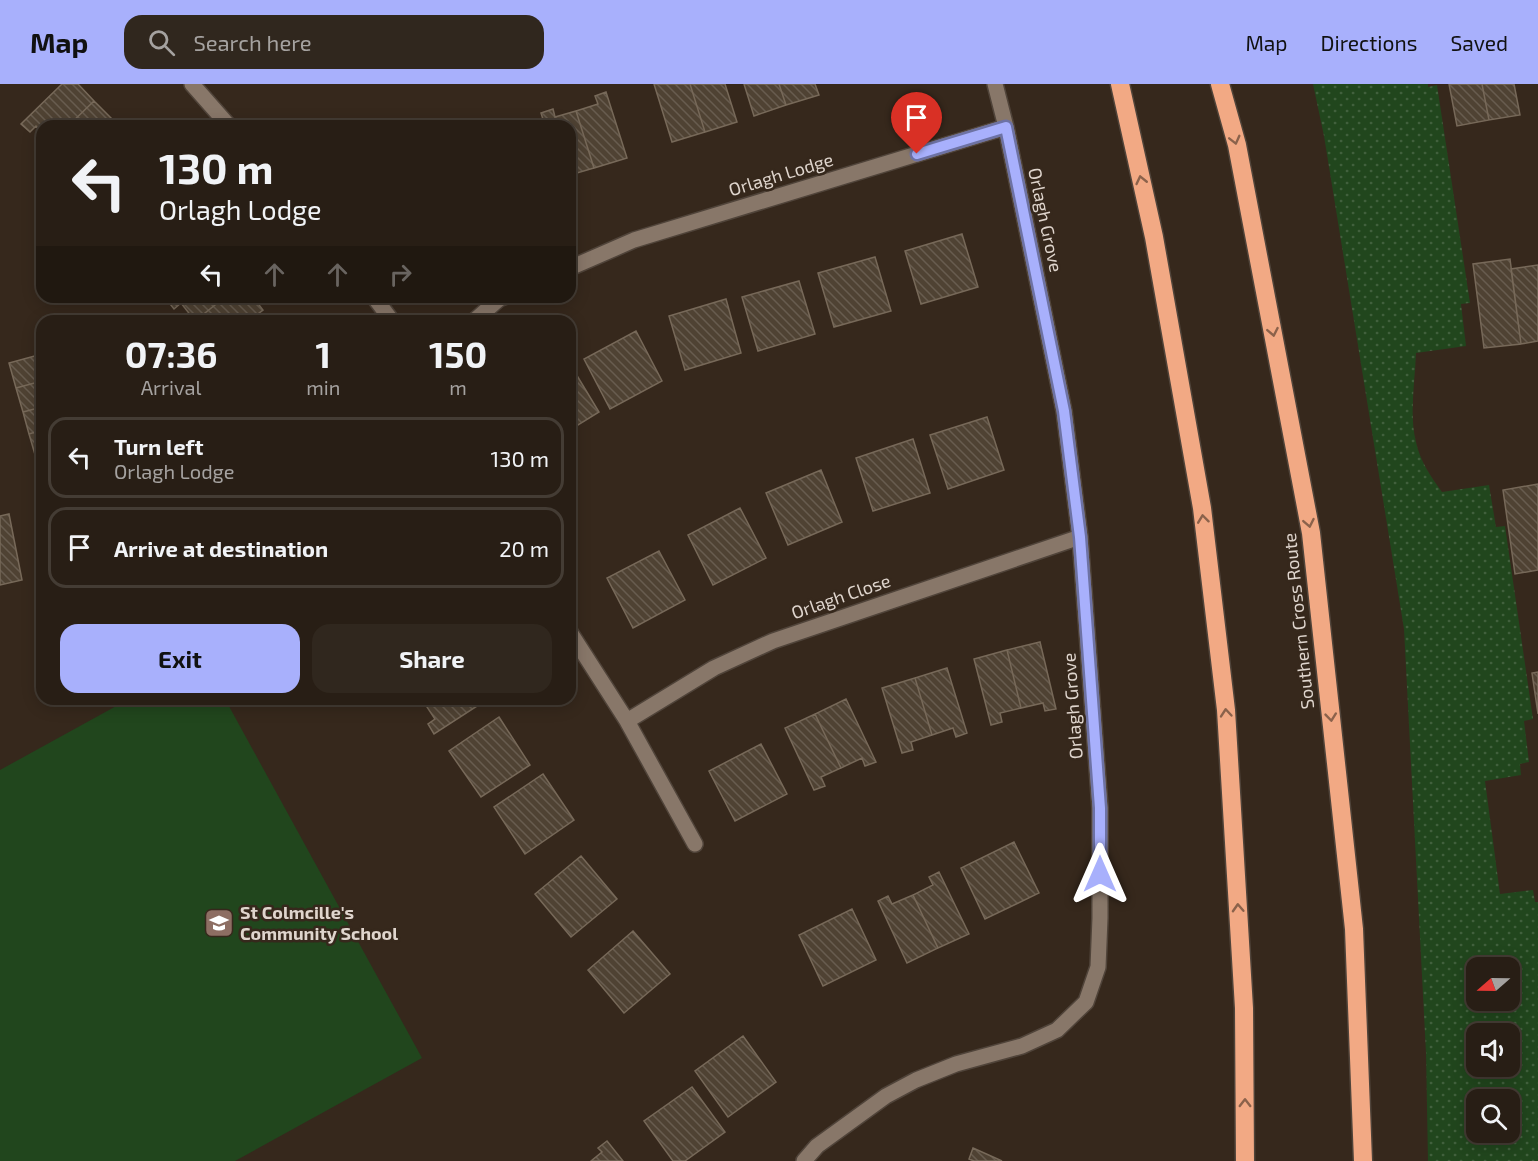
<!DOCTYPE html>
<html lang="en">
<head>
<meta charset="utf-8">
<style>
  body { margin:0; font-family:"Exo 2",sans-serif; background:#30271e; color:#f1f3f6; height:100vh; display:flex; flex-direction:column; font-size:22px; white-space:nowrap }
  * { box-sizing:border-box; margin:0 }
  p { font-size:20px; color:#a5a2a0 }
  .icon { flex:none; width:33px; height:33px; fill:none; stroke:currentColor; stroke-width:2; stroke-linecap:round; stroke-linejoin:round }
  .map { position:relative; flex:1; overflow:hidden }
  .panel { position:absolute; left:36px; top:231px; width:540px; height:390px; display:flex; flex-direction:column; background:#281e15; border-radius:18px; box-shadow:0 3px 15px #0003,0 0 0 2px #443c34 }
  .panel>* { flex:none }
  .banner { position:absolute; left:36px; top:36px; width:540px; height:183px; border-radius:18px; box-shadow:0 3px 15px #0003,0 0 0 2px #443c34; background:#281e15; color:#f1f3f6; overflow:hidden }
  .needle { width:39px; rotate:250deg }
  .controls { position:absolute; left:1466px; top:873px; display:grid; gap:12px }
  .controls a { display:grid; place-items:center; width:54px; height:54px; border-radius:12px; background:#281e15; box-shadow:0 3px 15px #0003,0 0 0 2px #443c34; font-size:30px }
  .pin { position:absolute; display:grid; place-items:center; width:51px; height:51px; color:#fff; margin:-62px -26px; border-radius:50% 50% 50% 0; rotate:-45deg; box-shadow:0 0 6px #0007 }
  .pin .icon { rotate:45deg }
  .me { position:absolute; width:66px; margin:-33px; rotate:0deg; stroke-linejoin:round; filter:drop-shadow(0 0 4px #0008) }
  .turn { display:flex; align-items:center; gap:21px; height:126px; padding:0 24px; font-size:27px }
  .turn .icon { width:78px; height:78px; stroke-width:2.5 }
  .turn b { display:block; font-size:42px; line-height:51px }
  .lanes { display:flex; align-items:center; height:57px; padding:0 24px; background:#0003; justify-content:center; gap:30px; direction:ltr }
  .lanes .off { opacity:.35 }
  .eta { display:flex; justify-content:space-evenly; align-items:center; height:102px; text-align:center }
  .eta b { font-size:36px; font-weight:700; line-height:42px }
  .button { display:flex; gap:12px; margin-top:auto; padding:12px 24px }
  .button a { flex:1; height:69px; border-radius:18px; background:#a8b0fc; color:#111; font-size:24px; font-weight:700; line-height:69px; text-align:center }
  .button a+a { background:#30271e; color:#f1f3f6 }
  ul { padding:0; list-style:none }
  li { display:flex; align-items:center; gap:18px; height:81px; margin:0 12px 9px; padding:0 12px; border:3px solid #443c34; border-radius:18px }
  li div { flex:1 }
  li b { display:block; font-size:22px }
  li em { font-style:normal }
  header { display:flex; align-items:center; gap:36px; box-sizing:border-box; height:84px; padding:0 30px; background:#a8b0fc; color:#111 }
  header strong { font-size:28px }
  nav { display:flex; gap:33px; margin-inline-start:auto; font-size:21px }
  .search { width:420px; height:54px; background:#30271e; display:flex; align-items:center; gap:15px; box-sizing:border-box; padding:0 21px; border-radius:18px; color:#a5a2a0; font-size:22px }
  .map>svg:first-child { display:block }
  .grass { fill:url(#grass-dots); fill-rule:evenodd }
  .pitch { fill:#21461d }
  .building { fill:url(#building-back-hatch); stroke:#776959; stroke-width:1.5 }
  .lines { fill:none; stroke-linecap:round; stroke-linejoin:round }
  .minor-casing { stroke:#50443a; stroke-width:18 }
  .motorway-casing { stroke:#50443a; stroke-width:21 }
  .minor { stroke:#887769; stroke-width:15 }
  .motorway { stroke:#f2a984; stroke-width:18 }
  .oneway { stroke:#8b624b }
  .route-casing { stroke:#6d72a4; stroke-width:15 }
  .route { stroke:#a8b0fc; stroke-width:10 }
  .labels { text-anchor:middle; stroke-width:5; stroke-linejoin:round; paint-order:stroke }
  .street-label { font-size:18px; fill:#dfd5cd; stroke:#36281c }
  .poi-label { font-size:18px; font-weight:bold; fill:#dfd5cd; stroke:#36281c; text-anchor:start }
</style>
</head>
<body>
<header>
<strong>Map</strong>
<div class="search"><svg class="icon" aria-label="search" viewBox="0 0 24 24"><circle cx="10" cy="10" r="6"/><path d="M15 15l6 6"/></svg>Search here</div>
<nav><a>Map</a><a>Directions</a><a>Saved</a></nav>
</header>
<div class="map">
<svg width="1538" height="1077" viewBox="0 0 1538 1077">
  <defs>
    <pattern id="grass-dots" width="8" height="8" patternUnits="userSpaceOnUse" patternTransform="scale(1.5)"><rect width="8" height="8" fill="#21461d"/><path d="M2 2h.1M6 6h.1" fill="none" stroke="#41603d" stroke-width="1.8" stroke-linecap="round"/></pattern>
    <pattern id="building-back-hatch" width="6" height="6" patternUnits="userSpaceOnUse" patternTransform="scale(1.5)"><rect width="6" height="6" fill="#4f4233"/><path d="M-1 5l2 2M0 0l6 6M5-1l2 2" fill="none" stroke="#685c4f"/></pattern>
  </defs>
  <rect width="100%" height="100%" fill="#36281c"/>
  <path class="grass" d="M 1313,0 L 1428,0 L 1428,3 L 1437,1 L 1470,219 L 1461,220 L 1466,262 L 1416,269 C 1415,298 1409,330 1416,358 C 1420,377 1431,393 1442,408 L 1489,401 L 1496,443 L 1505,442 L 1533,635 L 1524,637 L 1529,678 L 1520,680 L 1521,691 L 1485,697 L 1500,810 L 1533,806 L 1535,818 L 1538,818 L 1538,1077 L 1428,1077 L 1426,969 L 1404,545 L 1324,52 ZM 1476,884 L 1509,884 L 1509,916 L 1476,916 ZM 1476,950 L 1509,950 L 1509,982 L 1476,982 ZM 1476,1016 L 1509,1016 L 1509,1048 L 1476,1048 Z"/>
  <path class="pitch" d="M 129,615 L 225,615 L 422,974 L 235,1077 L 0,1077 L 0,686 Z"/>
  <path class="building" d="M 62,0 L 78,0 L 94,17 L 68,42 L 42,42 L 42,48 L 36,42 L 30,48 L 21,40 Z
    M 654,0 L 690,0 L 705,48 L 672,58 Z
    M 690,0 L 725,0 L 737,38 L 705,48 Z
    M 744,0 L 779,0 L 786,21 L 754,32 Z
    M 779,0 L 815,0 L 819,11 L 786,21 Z
    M 1449,0 L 1482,0 L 1489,36 L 1457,42 Z
    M 1482,0 L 1514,0 L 1520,31 L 1489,36 Z
    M 606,8 L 627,74 L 594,84 L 576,27 L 598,20 L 595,12 Z
    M 94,17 L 118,41 L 117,42 L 68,42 Z
    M 553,25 L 555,33 L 576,27 L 594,84 L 570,91 L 570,42 L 545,42 L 541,29 Z
    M 962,150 L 978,203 L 921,220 L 905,167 Z
    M 875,173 L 891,227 L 834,243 L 818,189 Z
    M 1510,175 L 1521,260 L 1484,264 L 1473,180 Z
    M 1538,181 L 1538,257 L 1521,260 L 1511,185 Z
    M 799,197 L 815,250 L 758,267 L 742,213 Z
    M 170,213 L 225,213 L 195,237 L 181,219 L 174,225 L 167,216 Z
    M 225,213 L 253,213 L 263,226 L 249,237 L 195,237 Z
    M 726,215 L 741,269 L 685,286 L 669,232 Z
    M 636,247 L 662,297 L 610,325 L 584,275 Z
    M 42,270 L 42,297 L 16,304 L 9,279 Z
    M 570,280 L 599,328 L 570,346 Z
    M 42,297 L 42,323 L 23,328 L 16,304 Z
    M 42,323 L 42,346 L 29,350 L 23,328 Z
    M 987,333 L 1004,386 L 948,405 L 930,351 Z
    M 42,346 L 42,372 L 36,374 L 29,350 Z
    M 913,355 L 930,409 L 873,427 L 856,374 Z
    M 821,386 L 842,438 L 788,461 L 766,409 Z
    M 1538,400 L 1538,486 L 1515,490 L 1503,406 Z
    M 740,424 L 766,474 L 713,501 L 688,451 Z
    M 9,430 L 22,496 L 0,501 L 0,432 Z
    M 659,467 L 685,516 L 633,544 L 607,494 Z
    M 1040,558 L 1056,625 L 1045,627 L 1043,619 L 1021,624 L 1007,566 Z
    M 1007,566 L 1021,624 L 1000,629 L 1002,638 L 991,641 L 974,575 Z
    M 947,584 L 967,649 L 956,653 L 953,644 L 932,651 L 915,594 Z
    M 1538,588 L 1538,630 L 1532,589 Z
    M 915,594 L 932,651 L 911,658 L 913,666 L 902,669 L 882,604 Z
    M 426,615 L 488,615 L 434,650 L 428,640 L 435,635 L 423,617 Z
    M 846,615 L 876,678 L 865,682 L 862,674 L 841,684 L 815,630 Z
    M 815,630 L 841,684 L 821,693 L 825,702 L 814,706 L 785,644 Z
    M 499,633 L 530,681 L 481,713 L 449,667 Z
    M 761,660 L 787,710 L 735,737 L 709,687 Z
    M 543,690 L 574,736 L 525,770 L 494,723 Z
    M 1014,758 L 1039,809 L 985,835 L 961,784 Z
    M 581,772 L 617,815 L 571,853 L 535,810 Z
    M 939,788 L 969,850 L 938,864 L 913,811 L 933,801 L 929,793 Z
    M 913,811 L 938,864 L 907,879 L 878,817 L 888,812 L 892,820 Z
    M 852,825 L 876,876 L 823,902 L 799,851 Z
    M 633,847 L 670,890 L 624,929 L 588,886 Z
    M 743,952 L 776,998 L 728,1033 L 695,987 Z
    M 692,1003 L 725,1048 L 685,1077 L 673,1077 L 644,1037 Z
    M 607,1057 L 623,1077 L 591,1077 L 602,1068 L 598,1064 Z
    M 973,1064 L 1002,1077 L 974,1077 L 969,1075 Z"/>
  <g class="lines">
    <g class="minor-casing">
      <path id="minor" d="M 192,0 L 229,42
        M 570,184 L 634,156 L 1006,43
        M 374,213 L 392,237
        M 474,237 L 499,215 L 504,213
        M 570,548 L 627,637
        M 695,760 L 627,637 L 714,584 L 773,557 L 1080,453
        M 804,1077 L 817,1062 L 886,1012 L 916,996 L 956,980 L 1022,962 L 1057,946 L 1086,918 L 1098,883 L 1100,834 L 1100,724 L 1080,453 L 1064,327 L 1006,43 L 995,0"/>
    </g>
    <g class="motorway-casing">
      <path id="motorway" d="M 1120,0 L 1154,153 L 1202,424 L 1226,626 L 1244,924 L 1245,1077
        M 1220,0 L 1237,61 L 1311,449 L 1354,845 L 1363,1077"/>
    </g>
    <use href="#minor" class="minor"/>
    <use href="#motorway" class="motorway"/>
  </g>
  <defs><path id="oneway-chevron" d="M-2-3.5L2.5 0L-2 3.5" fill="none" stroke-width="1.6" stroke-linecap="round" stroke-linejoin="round" transform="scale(1.5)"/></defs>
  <g class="oneway">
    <use href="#oneway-chevron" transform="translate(1235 56) rotate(76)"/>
    <use href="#oneway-chevron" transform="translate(1141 96) rotate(-103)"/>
    <use href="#oneway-chevron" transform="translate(1273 248) rotate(79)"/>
    <use href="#oneway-chevron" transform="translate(1203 435) rotate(-97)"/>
    <use href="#oneway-chevron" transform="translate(1309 439) rotate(79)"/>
    <use href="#oneway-chevron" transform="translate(1226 629) rotate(-95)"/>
    <use href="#oneway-chevron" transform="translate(1331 633) rotate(84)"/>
    <use href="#oneway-chevron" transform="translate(1238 824) rotate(-93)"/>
    <use href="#oneway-chevron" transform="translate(1245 1019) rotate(-90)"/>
  </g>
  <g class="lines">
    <g class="route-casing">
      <path id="route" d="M 917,70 L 1006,43 L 1064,327 L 1080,453 L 1100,724 L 1100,790"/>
    </g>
    <use href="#route" class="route"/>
  </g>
  <defs>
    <g id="school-square" transform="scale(1.5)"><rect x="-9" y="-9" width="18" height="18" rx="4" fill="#8d6e63" stroke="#36281c"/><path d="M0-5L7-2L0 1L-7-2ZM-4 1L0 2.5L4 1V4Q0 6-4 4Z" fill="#fff"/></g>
  </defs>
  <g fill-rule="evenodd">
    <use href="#school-square" x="219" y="839"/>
  </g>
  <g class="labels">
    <g class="street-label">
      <text transform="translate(781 91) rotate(-17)" y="6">Orlagh Lodge</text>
      <text transform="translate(1045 136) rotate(78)" y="6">Orlagh Grove</text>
      <text transform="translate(841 513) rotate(-19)" y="6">Orlagh Close</text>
      <text transform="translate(1299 537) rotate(-96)" y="6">Southern Cross Route</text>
      <text transform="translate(1073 622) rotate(-94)" y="6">Orlagh Grove</text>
    </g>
    <g class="poi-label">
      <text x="240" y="835">St Colmcille's<tspan x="240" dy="21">Community School</tspan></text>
    </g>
  </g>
</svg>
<div class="controls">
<a><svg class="needle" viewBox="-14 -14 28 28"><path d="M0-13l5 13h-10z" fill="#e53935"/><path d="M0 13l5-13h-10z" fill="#a5a2a0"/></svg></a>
<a><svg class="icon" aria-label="sound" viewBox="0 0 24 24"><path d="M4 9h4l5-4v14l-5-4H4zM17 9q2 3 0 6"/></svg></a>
<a><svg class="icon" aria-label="search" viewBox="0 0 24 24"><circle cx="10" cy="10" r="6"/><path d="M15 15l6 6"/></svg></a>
</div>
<div class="pin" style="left:917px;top:70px;background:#d93025"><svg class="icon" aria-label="arrive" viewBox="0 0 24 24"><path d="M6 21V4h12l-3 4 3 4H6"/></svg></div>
<svg class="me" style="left:1100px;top:790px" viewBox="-20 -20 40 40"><path d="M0-17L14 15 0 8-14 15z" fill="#a8b0fc" stroke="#fff" stroke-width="4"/></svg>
<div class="banner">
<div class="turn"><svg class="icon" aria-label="left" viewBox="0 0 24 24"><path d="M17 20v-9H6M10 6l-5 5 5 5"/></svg><div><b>130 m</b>Orlagh Lodge</div></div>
<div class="lanes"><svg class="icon" aria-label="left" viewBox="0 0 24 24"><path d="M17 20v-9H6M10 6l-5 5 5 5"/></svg><svg class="icon off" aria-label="ahead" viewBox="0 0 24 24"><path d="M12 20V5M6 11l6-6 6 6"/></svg><svg class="icon off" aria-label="ahead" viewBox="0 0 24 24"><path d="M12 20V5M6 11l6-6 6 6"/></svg><svg class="icon off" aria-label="right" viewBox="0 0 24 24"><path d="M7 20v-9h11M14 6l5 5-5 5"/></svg></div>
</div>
<section class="panel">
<div class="eta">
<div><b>07:36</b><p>Arrival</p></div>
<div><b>1</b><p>min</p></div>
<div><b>150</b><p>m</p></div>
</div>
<ul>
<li><svg class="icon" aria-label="left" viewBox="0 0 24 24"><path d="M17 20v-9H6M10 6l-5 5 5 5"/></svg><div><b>Turn left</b><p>Orlagh Lodge</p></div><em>130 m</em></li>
<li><svg class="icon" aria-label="arrive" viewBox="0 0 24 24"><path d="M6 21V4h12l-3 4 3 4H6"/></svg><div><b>Arrive at destination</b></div><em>20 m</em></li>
</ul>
<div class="button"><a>Exit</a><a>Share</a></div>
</section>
</div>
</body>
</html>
